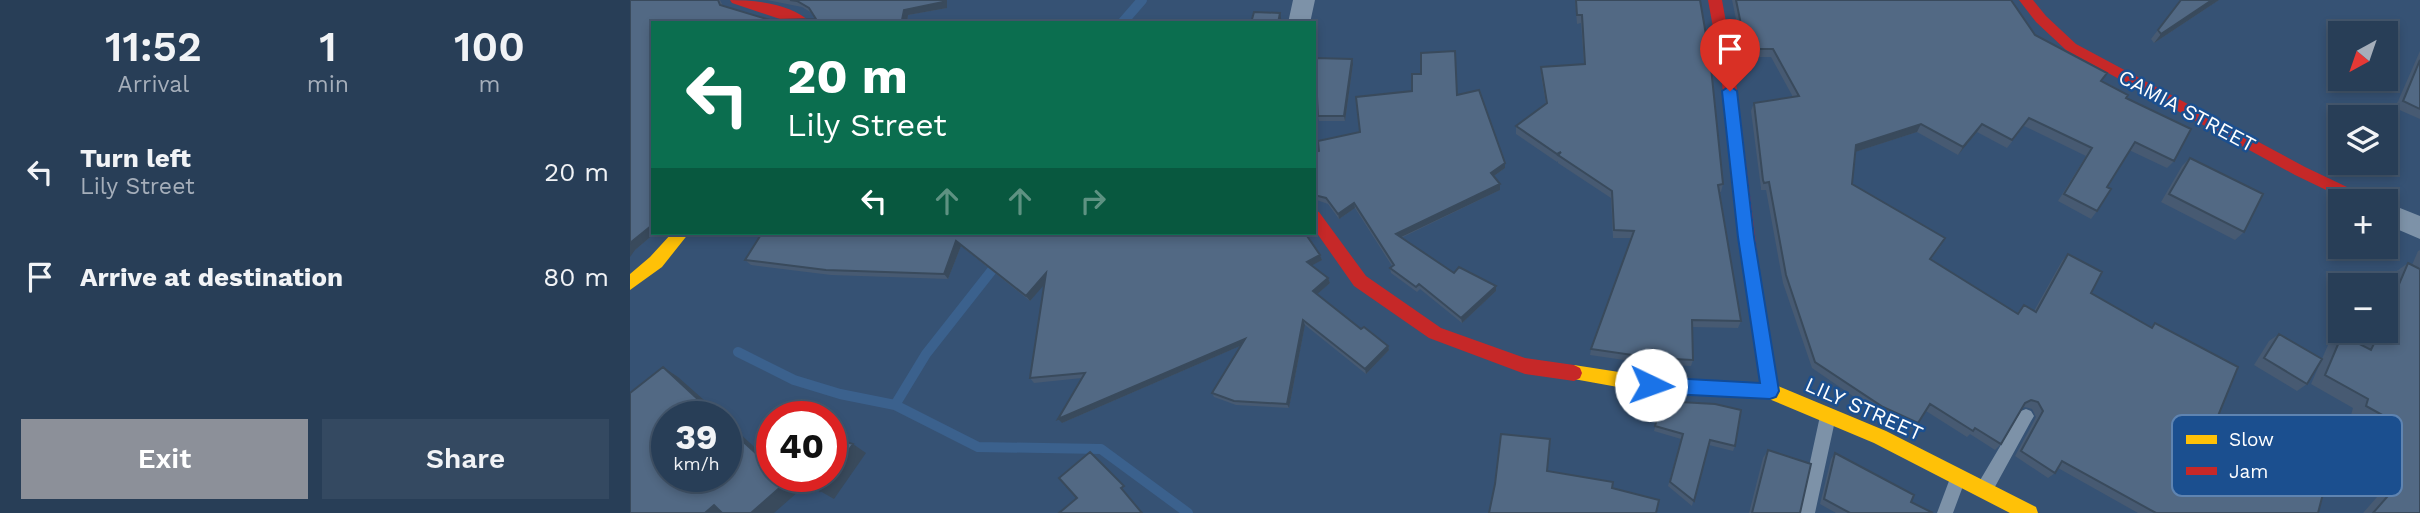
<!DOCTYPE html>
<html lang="en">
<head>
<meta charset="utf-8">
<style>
  body { margin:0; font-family:"Work Sans",sans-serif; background:#344961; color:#f1f3f6; height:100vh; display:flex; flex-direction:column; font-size:26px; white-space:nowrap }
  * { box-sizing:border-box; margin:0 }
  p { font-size:23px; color:#a5aeba }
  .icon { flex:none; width:38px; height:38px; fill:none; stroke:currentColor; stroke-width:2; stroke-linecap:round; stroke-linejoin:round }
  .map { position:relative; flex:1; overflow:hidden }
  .panel { display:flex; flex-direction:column; background:#283e57; width:630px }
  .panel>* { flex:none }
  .hud { position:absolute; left:21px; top:21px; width:665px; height:214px; border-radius:0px; box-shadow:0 4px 10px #0003,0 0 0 2px #44576d; background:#0b6e4f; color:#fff; overflow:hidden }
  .needle { width:46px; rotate:220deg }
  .controls { position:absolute; left:1698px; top:21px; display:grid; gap:14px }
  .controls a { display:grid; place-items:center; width:70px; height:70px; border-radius:0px; background:#283e57; box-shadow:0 4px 10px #0003,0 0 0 2px #44576d; font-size:35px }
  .speed { position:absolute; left:21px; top:401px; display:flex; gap:14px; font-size:35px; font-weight:700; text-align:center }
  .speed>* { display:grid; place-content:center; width:91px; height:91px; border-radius:50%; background:#283e57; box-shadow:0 4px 10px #0003,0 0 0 2px #44576d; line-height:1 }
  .speed small { font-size:18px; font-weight:400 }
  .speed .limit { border:10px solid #d22; background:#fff; color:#111 }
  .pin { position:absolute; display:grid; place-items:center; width:60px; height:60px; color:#fff; margin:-72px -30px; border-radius:50% 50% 50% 0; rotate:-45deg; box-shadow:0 0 7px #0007 }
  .pin .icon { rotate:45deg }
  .me { position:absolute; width:77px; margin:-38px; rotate:93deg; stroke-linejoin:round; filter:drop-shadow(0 0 5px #0008) }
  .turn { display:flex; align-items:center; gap:24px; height:147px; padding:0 21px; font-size:32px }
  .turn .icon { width:91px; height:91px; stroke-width:2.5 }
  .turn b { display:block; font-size:49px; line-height:60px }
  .lanes { display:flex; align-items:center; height:66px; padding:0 21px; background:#0003; justify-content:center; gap:35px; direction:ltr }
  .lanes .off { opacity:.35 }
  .eta { display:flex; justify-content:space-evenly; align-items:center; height:119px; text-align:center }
  .eta b { font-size:42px; font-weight:600; line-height:49px }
  .button { display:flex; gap:14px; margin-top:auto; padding:14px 21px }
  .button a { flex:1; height:80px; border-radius:0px; background:#8c9099; color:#fff; font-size:28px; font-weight:600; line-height:80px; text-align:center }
  .button a+a { background:#344961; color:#f1f3f6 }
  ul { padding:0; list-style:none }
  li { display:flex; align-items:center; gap:21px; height:105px; padding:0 21px }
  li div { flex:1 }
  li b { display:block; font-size:26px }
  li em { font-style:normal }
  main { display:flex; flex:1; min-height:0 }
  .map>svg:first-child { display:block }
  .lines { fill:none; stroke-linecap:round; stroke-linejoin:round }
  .stream { stroke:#3b618d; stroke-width:10 }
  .lane { fill:#7d92a8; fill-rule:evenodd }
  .street { fill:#7d92a8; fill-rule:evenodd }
  .slow { fill:#ffc107; fill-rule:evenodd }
  .jam { fill:#c62828; fill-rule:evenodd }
  .wall { fill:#475a72 }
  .shaded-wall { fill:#394a5c }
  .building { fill:#526984; stroke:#394a5c; stroke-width:2 }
  .route { fill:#1a73e8; stroke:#114b97; stroke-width:2 }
  .labels { text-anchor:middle; stroke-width:5; stroke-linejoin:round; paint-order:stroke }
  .street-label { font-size:21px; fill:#fff; stroke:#1b4f8f }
  .key { fill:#1b4f8f; stroke:#5f84b1; stroke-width:2 }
  .key-label { font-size:19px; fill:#fff }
</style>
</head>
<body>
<main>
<section class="panel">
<div class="eta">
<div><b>11:52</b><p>Arrival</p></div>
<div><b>1</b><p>min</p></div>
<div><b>100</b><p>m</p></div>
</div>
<ul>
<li><svg class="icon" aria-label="left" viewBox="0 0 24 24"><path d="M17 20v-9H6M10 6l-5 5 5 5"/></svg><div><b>Turn left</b><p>Lily Street</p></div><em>20 m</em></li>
<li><svg class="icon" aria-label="arrive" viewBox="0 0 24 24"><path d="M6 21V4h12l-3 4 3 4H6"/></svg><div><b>Arrive at destination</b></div><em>80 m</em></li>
</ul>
<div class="button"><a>Exit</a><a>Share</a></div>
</section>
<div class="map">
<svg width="1790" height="513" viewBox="0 0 1790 513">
  <rect width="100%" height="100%" fill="#365274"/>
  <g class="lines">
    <path class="stream" d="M 492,23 L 512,0
      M 108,352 L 164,380 L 210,394 L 265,405 L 348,447 L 471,449 L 558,513
      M 265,405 L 296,354 L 370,260"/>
    <path class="lane" d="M 1198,409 L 1203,411 L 1206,416 L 1185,513 L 1169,513 L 1190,416 L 1193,411 Z
      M 1396,409 L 1401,411 L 1404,416 L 1401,421 L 1361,494 L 1355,496 L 1349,494 L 1347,488 L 1349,482 L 1391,411 Z
      M 1328,470 L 1334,473 L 1336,478 L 1323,513 L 1307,513 L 1322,473 Z"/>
    <path class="street" d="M 663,0 L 685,0 L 680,23 L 658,23 Z
      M 1755,202 L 1790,216 L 1790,239 L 1755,224 Z"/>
    <path class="slow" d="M 42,233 L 59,233 L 32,267 L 0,290 L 0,274 L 20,257 Z
      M 1123,277 L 1129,279 L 1131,284 L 1148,386 L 1256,431 L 1406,507 L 1408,513 L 1380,513 L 1244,443 L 1139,399 L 1021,393 L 938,378 L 936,373 L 938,368 L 944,365 L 1021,377 L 1130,383 L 1115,284 L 1117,279 Z"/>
    <path class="jam" d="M 100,0 C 125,0 163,4 181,23 L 162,23 L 102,3 Z
      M 1078,0 L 1092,0 L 1104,66 L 1131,284 L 1129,289 L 1123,291 L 1117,289 L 1115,284 L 1090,66 Z
      M 1389,0 L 1403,0 L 1416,16 L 1446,44 L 1675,167 L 1738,197 L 1740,201 L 1719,201 L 1665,175 L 1436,50 L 1406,22 Z
      M 684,210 L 689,212 L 736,276 L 811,328 L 895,358 L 944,365 L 950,368 L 952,373 L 950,378 L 944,381 L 895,374 L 799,338 L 724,286 L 684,229 Z"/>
  </g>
  <path class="wall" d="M 0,0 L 90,0 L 93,6 L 140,20 L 186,19 L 182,13 L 172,7 L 137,0 L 317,0 L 317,8 L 278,15 L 277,23 L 23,23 L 23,233 L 25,233 L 5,250 Z
    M 945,0 L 1070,0 L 1093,184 L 1091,192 L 1090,192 L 1111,321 L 1108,328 L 1062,327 L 1063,360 L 1061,366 L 1021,364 L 960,355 L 961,349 L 1001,238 L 983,238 L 981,198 L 928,163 L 928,161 L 927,162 L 886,134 L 886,126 L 916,104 L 911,75 L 911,67 L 954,64 L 951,23 L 947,24 Z
    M 1102,0 L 1381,0 L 1405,35 L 1496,98 L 1544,161 L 1537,168 L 1499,150 L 1477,187 L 1467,211 L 1461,219 L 1428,201 L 1456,156 L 1394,126 L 1377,148 L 1347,132 L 1328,155 L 1287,132 L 1225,152 L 1222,184 L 1311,246 L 1301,259 L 1387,313 L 1394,305 L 1404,311 L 1432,261 L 1438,254 L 1461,293 L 1521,327 L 1525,323 L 1583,428 L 1688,513 L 1508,513 L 1428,468 L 1425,473 L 1418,478 L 1385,456 L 1406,417 L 1402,409 L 1395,407 L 1392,408 L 1371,444 L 1365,450 L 1340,434 L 1337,437 L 1296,411 L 1283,429 L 1249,414 L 1182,368 L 1153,283 L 1136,190 L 1131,190 L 1131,188 L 1121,111 L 1124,103 L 1163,97 L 1141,57 L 1114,57 Z
    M 1551,0 L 1589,0 L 1524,43 L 1521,39 Z
    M 1790,51 L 1790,119 L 1765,108 Z
    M 723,64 L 715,121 L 689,121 L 688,116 Z
    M 827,95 L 875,168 L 864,176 L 870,184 L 870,190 L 771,238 L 824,273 L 866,286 L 866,291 L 832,323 L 790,289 L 787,292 L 761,273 L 760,268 L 762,266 L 725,208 L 709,219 L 698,204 L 684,199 L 684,152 L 730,132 Z
    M 1560,158 L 1614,232 L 1605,240 L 1531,202 L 1552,166 Z
    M 132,233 L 690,255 L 692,260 L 682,265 L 698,278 L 700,283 L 687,294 L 731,329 L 758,346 L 759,350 L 736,374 L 675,325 L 659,408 L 606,405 L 584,397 L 582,393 L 610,346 L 432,423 L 452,378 L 404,383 L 400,378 L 414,284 L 400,301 L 331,246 L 318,279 L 201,275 L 121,265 L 115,260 Z
    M 1790,250 L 1790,513 L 1733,513 L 1747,497 L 1730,487 L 1750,431 L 1721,415 L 1723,408 L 1681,384 L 1698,345 L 1712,335 L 1733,346 L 1739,331 L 1755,331 L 1755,293 L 1764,273 L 1778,263 L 1782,265 L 1788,251 Z
    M 1649,334 L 1677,384 L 1667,391 L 1624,365 L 1639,341 Z
    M 1032,401 L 1105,446 L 1103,451 L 1079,445 L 1062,506 L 1038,486 L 1051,439 L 1024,431 Z
    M 1138,450 L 1170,513 L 1119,513 L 1133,458 Z
    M 1205,453 L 1281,502 L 1303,513 L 1206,513 L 1190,504 L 1201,459 Z"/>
  <path class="shaded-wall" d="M 313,0 L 317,0 L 317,8 L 278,15 L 277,23 L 274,23 L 272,20 L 274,10 Z
    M 1582,0 L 1589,0 L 1524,43 L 1531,34 Z
    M 650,13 L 652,23 L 648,23 Z
    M 722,59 L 723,64 L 715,121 L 714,116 Z
    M 1291,124 L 1287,132 L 1222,153 L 1226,145 Z
    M 1352,124 L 1347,132 L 1328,155 L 1333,147 Z
    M 875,163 L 875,168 L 861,178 L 861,173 Z
    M 870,184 L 870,190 L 767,239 L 766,234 Z
    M 724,203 L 725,208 L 709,219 L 708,214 Z
    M 21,226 L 23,228 L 23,233 L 25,233 L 5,250 L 0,257 L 0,243 Z
    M 326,241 L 331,246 L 318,279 L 314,274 Z
    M 690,255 L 692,260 L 679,267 L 677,262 Z
    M 416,273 L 420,278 L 400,301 L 396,296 Z
    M 698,278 L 700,283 L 685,296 L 683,291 Z
    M 866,286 L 866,291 L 832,323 L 831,318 Z
    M 673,320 L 675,325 L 659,408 L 657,404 Z
    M 615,339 L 617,343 L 432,423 L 428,419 Z
    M 758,346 L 759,350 L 736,374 L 735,369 Z
    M 33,367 L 48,377 L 92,416 L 86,416 Z
    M 96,421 L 142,463 L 142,468 L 96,426 Z
    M 223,444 L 236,453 L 204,499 L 190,491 Z
    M 163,476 L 183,476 L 185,477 L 144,513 L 121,513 Z
    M 84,505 L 99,513 L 75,513 Z"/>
  <path class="building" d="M 0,0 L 88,0 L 90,5 L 140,20 L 186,19 L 179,8 L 167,1 L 160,0 L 313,0 L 313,2 L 274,10 L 272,20 L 251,23 L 23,23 L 23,226 L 21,226 L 0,243 Z
    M 946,0 L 1070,0 L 1080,58 L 1093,184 L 1088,185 L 1111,321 L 1062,320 L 1063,360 L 1023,358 L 961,349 L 1004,231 L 984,230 L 982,191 L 928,155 L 931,152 L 927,154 L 886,126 L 917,103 L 911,67 L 955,64 L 952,15 L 947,15 Z
    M 1106,0 L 1381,0 L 1405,35 L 1477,73 L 1471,81 L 1498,95 L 1496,98 L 1561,129 L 1544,161 L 1505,142 L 1477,187 L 1481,189 L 1467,211 L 1434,194 L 1462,148 L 1399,118 L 1382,140 L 1352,124 L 1333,147 L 1291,124 L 1226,145 L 1222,184 L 1315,238 L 1300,259 L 1388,314 L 1394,305 L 1406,312 L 1438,254 L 1472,272 L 1461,293 L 1522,328 L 1525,323 L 1608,367 L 1583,428 L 1695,486 L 1688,513 L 1526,513 L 1432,461 L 1425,473 L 1391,451 L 1413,411 L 1408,402 L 1401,400 L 1395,403 L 1371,444 L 1345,428 L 1343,431 L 1300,404 L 1288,423 L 1253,407 L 1185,362 L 1156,275 L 1139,182 L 1134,183 L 1133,180 L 1124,103 L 1169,96 L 1143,49 L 1116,49 Z
    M 1551,0 L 1582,0 L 1531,34 L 1528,30 Z
    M 624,12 L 650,13 L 648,23 L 621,23 Z
    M 825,51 L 827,95 L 849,90 L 875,163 L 861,173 L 870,184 L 766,234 L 824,273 L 829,267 L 866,286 L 831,318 L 789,284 L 786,287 L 760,268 L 764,265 L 724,203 L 708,214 L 696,198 L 684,195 L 684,152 L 689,151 L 688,141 L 730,132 L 726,97 L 782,91 L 782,74 L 791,74 L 791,53 Z
    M 685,58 L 722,59 L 714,116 L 688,116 Z
    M 1790,60 L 1790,109 L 1773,101 Z
    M 1560,158 L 1633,194 L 1614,232 L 1539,194 Z
    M 132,233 L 675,233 L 690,255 L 677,262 L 698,278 L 683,291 L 731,329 L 734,327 L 758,346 L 735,369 L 673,320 L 657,404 L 604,401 L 582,393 L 615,339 L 428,419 L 455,373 L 400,378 L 416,273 L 396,296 L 326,241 L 314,274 L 196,270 L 115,260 Z
    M 1778,263 L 1790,269 L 1790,513 L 1743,513 L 1764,489 L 1746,479 L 1765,422 L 1736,406 L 1738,399 L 1695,375 L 1712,335 L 1741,350 L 1750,331 L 1755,331 L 1755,317 Z
    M 1649,334 L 1692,359 L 1677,384 L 1634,358 Z
    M 33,367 L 86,416 L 37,416 L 37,476 L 96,476 L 96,426 L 141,467 L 142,466 L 142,476 L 163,476 L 121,513 L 92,513 L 84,505 L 75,513 L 0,513 L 0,393 Z
    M 1032,401 L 1085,404 L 1111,410 L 1105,446 L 1080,440 L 1064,501 L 1040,482 L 1053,434 L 1025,426 Z
    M 871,434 L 920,439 L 917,471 L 983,482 L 982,488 L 1029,500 L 1026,513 L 859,513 L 865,484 Z
    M 201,437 L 223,444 L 201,475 Z
    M 1138,450 L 1181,464 L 1170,513 L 1122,513 Z
    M 460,452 L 494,486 L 491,488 L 512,513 L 429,513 L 447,498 L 429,478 Z
    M 1205,453 L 1284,495 L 1281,502 L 1303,513 L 1220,513 L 1194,499 Z
    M 177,476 L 201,476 L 190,491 Z"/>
  <path class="route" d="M 1100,86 L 1107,91 L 1124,237 L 1149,391 L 1146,397 L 1140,399 L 1021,393 L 1015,391 L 1012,385 L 1015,380 L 1021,377 L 1130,383 L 1108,237 L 1092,91 Z"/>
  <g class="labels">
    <g class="street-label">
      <text transform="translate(1557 111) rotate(28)" y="7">CAMIA STREET</text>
      <text transform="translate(1234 409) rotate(24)" y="7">LILY STREET</text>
    </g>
  </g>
  <rect x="1542" y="415" width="230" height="81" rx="10" class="key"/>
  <rect x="1556" y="435" width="31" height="9" fill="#ffc107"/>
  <rect x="1556" y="467" width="31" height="8" fill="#c62828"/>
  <g class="key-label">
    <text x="1599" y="446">Slow</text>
    <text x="1599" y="478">Jam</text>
  </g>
</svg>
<div class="controls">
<a><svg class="needle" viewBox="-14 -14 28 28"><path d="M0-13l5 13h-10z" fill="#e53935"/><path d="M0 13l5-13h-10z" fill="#a5aeba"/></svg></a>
<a><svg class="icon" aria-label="layers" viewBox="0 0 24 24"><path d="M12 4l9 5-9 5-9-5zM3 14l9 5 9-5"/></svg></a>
<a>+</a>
<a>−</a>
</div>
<div class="speed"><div>39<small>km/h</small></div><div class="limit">40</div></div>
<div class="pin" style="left:1100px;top:91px;background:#d93025"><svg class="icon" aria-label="arrive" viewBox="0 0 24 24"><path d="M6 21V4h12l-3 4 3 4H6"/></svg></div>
<svg class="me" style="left:1021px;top:385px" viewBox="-20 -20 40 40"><circle r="19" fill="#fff"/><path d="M0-13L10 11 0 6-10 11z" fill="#1a73e8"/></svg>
<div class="hud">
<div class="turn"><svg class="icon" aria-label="left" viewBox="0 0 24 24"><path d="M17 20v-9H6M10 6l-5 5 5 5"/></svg><div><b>20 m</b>Lily Street</div></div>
<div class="lanes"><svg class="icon" aria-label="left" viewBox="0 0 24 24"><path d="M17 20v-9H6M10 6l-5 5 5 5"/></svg><svg class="icon off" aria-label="ahead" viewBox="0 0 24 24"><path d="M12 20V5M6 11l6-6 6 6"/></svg><svg class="icon off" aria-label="ahead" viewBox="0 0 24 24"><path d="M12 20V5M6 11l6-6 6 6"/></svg><svg class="icon off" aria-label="right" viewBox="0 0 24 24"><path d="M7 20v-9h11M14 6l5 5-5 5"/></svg></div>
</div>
</div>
</main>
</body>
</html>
